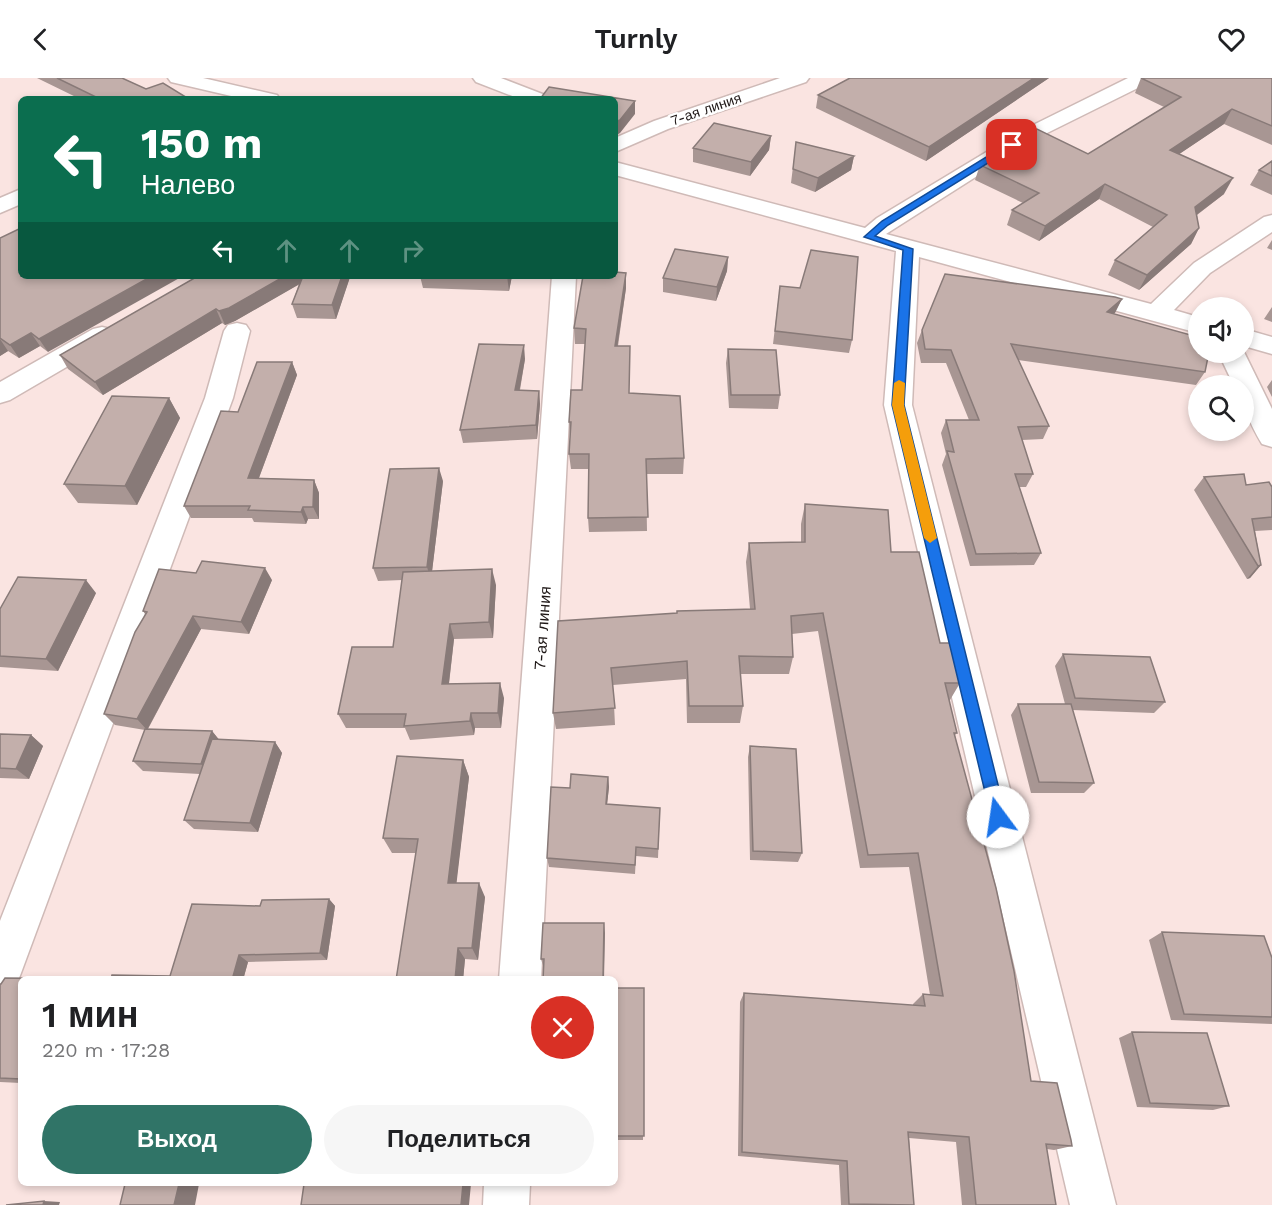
<!DOCTYPE html>
<html lang="ru">
<head>
<meta charset="utf-8">
<style>
  body { margin:0; font-family:"Work Sans",sans-serif; background:#f6f6f6; color:#202124; height:100vh; display:flex; flex-direction:column; font-size:22px; white-space:nowrap }
  * { box-sizing:border-box; margin:0 }
  p { font-size:20px; color:#757577 }
  .icon { flex:none; width:33px; height:33px; fill:none; stroke:currentColor; stroke-width:2; stroke-linecap:round; stroke-linejoin:round }
  .map { position:relative; flex:1; overflow:hidden }
  .drawer { position:absolute; left:18px; top:898px; width:600px; height:210px; display:flex; flex-direction:column; background:#fff; border-radius:9px; box-shadow:0 3px 9px #0003 }
  .drawer>* { flex:none }
  .hud { position:absolute; left:18px; top:18px; width:600px; height:183px; border-radius:9px; box-shadow:0 3px 9px #0003; background:#0b6e4f; color:#fff; overflow:hidden }
  .tools { position:absolute; left:1188px; top:219px; display:grid; gap:12px }
  .tools a { display:grid; place-items:center; width:66px; height:66px; border-radius:50%; background:#fff; box-shadow:0 3px 9px #0003; font-size:30px }
  .pin { position:absolute; display:grid; place-items:center; width:51px; height:51px; color:#fff; margin:-26px; border-radius:12px; box-shadow:0 3px 9px #0006 }
  .me { position:absolute; width:66px; margin:-33px; rotate:346deg; stroke-linejoin:round; filter:drop-shadow(0 0 4px #0008) }
  .turn { display:flex; align-items:center; gap:21px; height:126px; padding:0 24px; font-size:27px }
  .turn .icon { width:78px; height:78px; stroke-width:2.5 }
  .turn b { display:block; font-size:42px; line-height:51px }
  .lanes { display:flex; align-items:center; height:57px; padding:0 24px; background:#0003; justify-content:center; gap:30px; direction:ltr }
  .lanes .off { opacity:.35 }
  .round { display:grid; place-items:center; flex:none; width:63px; height:63px; border-radius:32px; background:#f6f6f6 }
  .headline { display:flex; align-items:center; justify-content:space-between; height:102px; padding:0 24px }
  h1 { font-size:36px; font-weight:600; line-height:45px }
  .primary-button { display:flex; gap:12px; margin-top:auto; padding:12px 24px }
  .primary-button a { flex:1; height:69px; border-radius:36px; background:#307467; color:#fff; font-size:24px; font-weight:600; line-height:69px; text-align:center }
  .primary-button a+a { background:#f6f6f6; color:#202124 }
  header { display:flex; justify-content:space-between; align-items:center; height:78px; padding:0 24px; background:#fff; font-size:27px; font-weight:600 }
  .map>svg:first-child { display:block }
  .lines { fill:none; stroke-linecap:round; stroke-linejoin:round }
  .minor-casing { stroke:#cfbab7; stroke-width:3 }
  .minor { fill:#fff; fill-rule:evenodd }
  .wall { fill:#a89693 }
  .shaded-wall { fill:#887a78 }
  .building { fill:#c3afab; stroke:#887a78; stroke-width:1.5 }
  .route { fill:#1a73e8; stroke:#114b97; stroke-width:1.5 }
  .slow { fill:#f59e0b }
  .labels { text-anchor:middle; stroke-width:5; stroke-linejoin:round; paint-order:stroke }
  .far-street-label { font-size:14px; fill:#1e1716; stroke:#fff }
  .street-label { font-size:16px; fill:#1e1716; stroke:#fff }
</style>
</head>
<body>
<header><svg class="icon" aria-label="back" viewBox="0 0 24 24"><path d="M15 5l-7 7 7 7"/></svg>Turnly<svg class="icon" aria-label="heart" viewBox="0 0 24 24"><path d="M12 20l-8-8c-3-5 5-10 8-4 3-6 11-1 8 4z"/></svg></header>
<div class="map">
<svg width="1272" height="1127" viewBox="0 0 1272 1127">
  <rect width="100%" height="100%" fill="#fae4e1"/>
  <g class="lines">
    <g class="minor-casing">
      <path id="minor" d="M 168,0 L 203,0 L 277,17 L 280,21 L 244,21 L 171,4 Z
        M 473,0 L 501,0 L 545,17 L 548,21 L 520,21 L 476,4 Z
        M 780,0 L 809,0 L 806,4 L 668,51 L 615,74 L 615,60 L 654,43 Z
        M 1128,0 L 1153,0 L 1150,4 L 1037,60 L 886,156 L 1151,226 L 1194,185 L 1264,139 L 1272,137 L 1272,154 L 1210,195 L 1174,232 L 1198,239 L 1198,255 L 919,179 L 912,327 L 1116,1127 L 1070,1127 L 884,327 L 896,173 L 615,97 L 615,84 L 865,150 L 877,140 L 1023,52 Z
        M 21,111 L 21,126 L 0,135 L 0,120 Z
        M 552,198 L 576,198 L 541,902 L 499,902 Z
        M 237,245 L 246,247 L 250,253 L 233,320 L 21,895 L 15,910 L 0,916 L 0,843 L 205,320 L 224,253 L 228,247 Z
        M 102,249 L 111,251 L 115,257 L 111,263 L 10,322 L 0,325 L 0,304 L 93,251 Z
        M 1244,251 L 1272,259 L 1272,276 L 1244,268 Z
        M 1218,274 L 1244,274 L 1272,331 L 1272,369 L 1262,366 C 1249,344 1244,332 1244,308 L 1234,308 Z
        M 484,1106 L 530,1106 L 529,1127 L 483,1127 Z"/>
    </g>
    <use href="#minor" class="minor"/>
  </g>
  <path class="wall" d="M 37,0 L 122,0 L 146,11 L 189,21 L 80,21 Z
    M 850,0 L 1049,0 L 926,83 L 816,30 L 818,17 Z
    M 1141,0 L 1272,0 L 1272,67 L 1224,46 L 1179,76 L 1224,116 L 1197,137 L 1199,150 L 1191,166 L 1139,212 L 1108,197 L 1115,182 L 1153,149 L 1099,121 L 1039,163 L 1007,147 L 1012,132 L 1023,125 L 975,102 L 980,87 L 1088,76 L 1164,29 L 1135,15 Z
    M 771,58 L 769,72 L 750,98 L 693,84 L 693,70 Z
    M 796,64 L 854,78 L 851,92 L 815,114 L 791,105 Z
    M 1272,83 L 1272,117 L 1250,107 L 1259,92 Z
    M 0,160 L 48,274 L 40,268 L 19,280 L 8,273 L 0,278 Z
    M 1272,162 L 1272,172 L 1267,170 Z
    M 728,179 L 727,193 L 716,223 L 663,214 L 663,200 Z
    M 626,195 L 626,210 L 618,268 L 629,315 L 684,380 L 683,396 L 646,396 L 647,453 L 589,454 L 588,440 L 589,391 L 571,391 L 569,376 L 570,359 L 569,344 L 582,312 L 585,266 L 575,266 L 574,250 Z
    M 198,198 L 350,199 L 336,241 L 297,240 L 292,226 L 299,206 L 235,243 L 225,247 L 222,245 L 103,317 L 68,291 L 60,277 Z
    M 420,198 L 512,198 L 509,213 L 423,210 Z
    M 780,208 L 800,210 L 852,262 L 849,275 L 773,266 Z
    M 1122,221 L 1113,236 L 1205,294 L 1196,307 L 1018,282 L 1049,348 L 1043,361 L 1022,362 L 1033,396 L 1026,409 L 1019,409 L 1041,475 L 1034,487 L 970,488 L 942,387 L 946,376 L 941,355 L 946,342 L 969,342 L 946,285 L 921,285 L 917,265 L 922,252 Z
    M 1272,229 L 1272,244 L 1264,241 Z
    M 728,271 L 780,317 L 778,331 L 729,330 L 726,285 Z
    M 525,281 L 520,312 L 539,313 L 540,326 L 537,361 L 463,365 L 460,352 Z
    M 292,284 L 297,297 L 259,400 L 314,402 L 319,415 L 319,441 L 308,441 L 306,446 L 254,444 L 252,440 L 191,440 L 184,428 L 238,334 Z
    M 1272,302 L 1272,319 L 1267,309 Z
    M 169,320 L 180,340 L 137,427 L 78,425 L 64,406 Z
    M 1204,399 L 1246,407 L 1272,409 L 1272,452 L 1255,453 L 1261,487 L 1250,500 L 1247,501 L 1194,412 Z
    M 443,403 L 432,493 L 496,507 L 493,560 L 454,561 L 449,606 L 504,620 L 501,650 L 475,650 L 474,657 L 410,662 L 405,650 L 346,650 L 338,636 L 393,569 L 402,502 L 378,503 L 373,490 Z
    M 805,426 L 891,474 L 940,565 L 960,605 L 950,622 L 949,622 L 957,655 L 955,657 L 1031,1003 L 1072,1068 L 1054,1072 L 1047,1071 L 1056,1127 L 962,1127 L 956,1064 L 909,1060 L 914,1127 L 841,1127 L 839,1087 L 738,1078 L 740,924 L 744,915 L 913,928 L 913,926 L 923,916 L 930,917 L 909,789 L 860,790 L 818,553 L 792,556 L 793,579 L 789,596 L 740,596 L 743,628 L 740,645 L 687,645 L 686,601 L 613,607 L 615,647 L 556,651 L 553,635 L 558,543 L 750,531 L 746,484 L 749,465 L 801,464 L 801,446 Z
    M 272,502 L 249,556 L 201,551 L 148,651 L 212,653 L 219,662 L 275,664 L 282,675 L 258,754 L 194,751 L 184,742 L 200,696 L 143,693 L 133,683 L 145,652 L 115,647 L 104,636 L 145,536 L 143,533 Z
    M 96,515 L 58,593 L 0,589 L 0,531 Z
    M 1063,576 L 1165,624 L 1154,635 L 1072,632 L 1094,705 L 1084,715 L 1031,715 L 1011,637 L 1018,626 L 1065,626 L 1055,588 Z
    M 0,656 L 31,657 L 43,668 L 29,701 L 0,700 Z
    M 750,668 L 802,775 L 798,784 L 750,782 L 748,679 Z
    M 463,682 L 469,699 L 456,805 L 485,819 L 478,882 L 465,881 L 463,902 L 416,775 L 392,775 L 383,760 Z
    M 608,699 L 609,709 L 607,726 L 660,730 L 658,780 L 636,778 L 635,796 L 549,789 L 547,780 L 570,710 Z
    M 329,821 L 335,828 L 327,882 L 248,884 L 243,902 L 21,902 L 21,1005 L 0,1004 L 0,906 L 1,906 L 5,900 L 111,901 L 112,897 L 170,898 L 192,826 L 260,828 L 262,822 Z
    M 1162,854 L 1272,880 L 1272,946 L 1171,942 L 1149,862 Z
    M 605,855 L 544,891 L 541,881 Z
    M 615,910 L 644,910 L 643,1062 L 615,1062 Z
    M 1132,954 L 1229,1028 L 1213,1032 L 1137,1029 L 1119,960 Z"/>
  <path class="shaded-wall" d="M 1034,0 L 1049,0 L 926,83 L 929,69 Z
    M 635,23 L 635,36 L 620,55 L 615,58 L 615,44 Z
    M 1232,31 L 1224,46 L 1163,87 L 1170,72 Z
    M 771,58 L 769,72 L 750,98 L 751,84 Z
    M 854,78 L 851,92 L 815,114 L 818,100 Z
    M 1233,100 L 1224,116 L 1187,144 L 1195,129 Z
    M 1105,106 L 1099,121 L 1039,163 L 1045,148 Z
    M 1199,150 L 1191,166 L 1139,212 L 1147,197 Z
    M 728,179 L 727,193 L 716,223 L 717,209 Z
    M 626,195 L 626,210 L 615,284 L 615,268 Z
    M 152,198 L 183,198 L 48,274 L 39,261 Z
    M 285,198 L 311,198 L 312,199 L 235,243 L 225,247 L 219,233 Z
    M 342,198 L 350,199 L 336,241 L 332,227 Z
    M 507,198 L 512,198 L 509,213 Z
    M 1122,221 L 1115,235 L 1100,248 L 1107,234 Z
    M 216,231 L 222,245 L 103,317 L 95,304 Z
    M 31,255 L 40,268 L 19,280 L 10,267 Z
    M 0,261 L 8,273 L 0,278 Z
    M 524,267 L 525,281 L 517,326 L 515,312 Z
    M 292,284 L 297,297 L 254,413 L 248,400 Z
    M 539,313 L 540,326 L 537,361 L 536,347 Z
    M 169,320 L 180,340 L 137,427 L 125,408 Z
    M 439,390 L 443,403 L 431,502 L 427,489 Z
    M 314,402 L 319,415 L 319,441 L 313,429 Z
    M 303,429 L 308,441 L 306,446 L 301,434 Z
    M 1261,487 L 1250,500 L 1247,501 L 1258,488 Z
    M 265,490 L 272,502 L 249,556 L 241,544 Z
    M 492,491 L 496,507 L 493,560 L 489,544 Z
    M 86,502 L 96,515 L 58,593 L 46,581 Z
    M 193,538 L 201,551 L 147,652 L 137,641 Z
    M 450,546 L 454,561 L 447,621 L 442,606 Z
    M 500,605 L 504,620 L 501,650 L 498,635 Z
    M 471,635 L 475,650 L 474,657 L 470,643 Z
    M 212,653 L 221,664 L 210,696 L 201,686 Z
    M 31,657 L 43,668 L 29,701 L 16,691 Z
    M 275,664 L 282,675 L 258,754 L 250,745 Z
    M 463,682 L 469,699 L 455,818 L 448,805 Z
    M 608,699 L 609,709 L 606,736 L 606,726 Z
    M 479,805 L 485,819 L 478,882 L 472,870 Z
    M 329,821 L 335,828 L 327,882 L 320,875 Z
    M 604,845 L 605,855 L 604,902 L 603,902 Z
    M 458,870 L 465,881 L 463,902 L 455,902 Z
    M 239,877 L 248,884 L 243,902 L 232,902 Z
    M 179,1106 L 199,1106 L 195,1127 L 174,1127 Z
    M 463,1106 L 471,1106 L 469,1127 L 461,1127 Z
    M 44,1123 L 60,1124 L 59,1127 L 43,1127 Z"/>
  <path class="building" d="M 57,0 L 122,0 L 146,11 L 163,5 L 189,21 L 100,21 Z
    M 850,0 L 1034,0 L 929,69 L 818,17 Z
    M 1141,0 L 1272,0 L 1272,48 L 1232,31 L 1170,72 L 1233,100 L 1195,129 L 1199,150 L 1147,197 L 1115,182 L 1167,137 L 1105,106 L 1045,148 L 1012,132 L 1039,115 L 980,87 L 1037,51 L 1088,76 L 1181,19 Z
    M 549,9 L 635,23 L 620,42 L 615,44 L 615,21 L 540,21 Z
    M 714,45 L 771,58 L 751,84 L 693,70 Z
    M 796,64 L 854,78 L 818,100 L 793,91 Z
    M 1272,83 L 1272,98 L 1259,92 Z
    M 21,150 L 21,198 L 152,198 L 39,261 L 31,255 L 10,267 L 0,260 L 0,160 Z
    M 675,171 L 728,179 L 717,209 L 663,200 Z
    M 811,172 L 858,179 L 852,262 L 775,253 L 780,208 L 800,210 Z
    M 615,194 L 626,195 L 615,268 L 630,268 L 629,315 L 680,318 L 684,380 L 646,381 L 648,439 L 588,440 L 589,376 L 569,376 L 571,344 L 569,344 L 571,312 L 582,312 L 586,251 L 574,250 L 583,198 L 615,198 Z
    M 945,196 L 1115,219 L 1122,221 L 1107,234 L 1198,259 L 1198,274 L 1209,274 L 1205,294 L 1011,266 L 1049,348 L 1018,349 L 1033,396 L 1015,396 L 1041,475 L 976,476 L 947,373 L 954,374 L 946,342 L 979,342 L 951,272 L 925,271 L 922,252 Z
    M 198,198 L 285,198 L 229,230 L 219,233 L 216,231 L 95,304 L 60,277 Z
    M 303,198 L 342,198 L 332,227 L 292,226 Z
    M 479,266 L 524,267 L 515,312 L 539,313 L 536,347 L 460,352 Z
    M 728,271 L 776,272 L 780,317 L 731,317 Z
    M 257,284 L 292,284 L 248,400 L 314,402 L 313,429 L 303,429 L 301,434 L 248,432 L 250,428 L 184,428 L 221,333 L 238,334 Z
    M 112,318 L 169,320 L 125,408 L 64,406 Z
    M 439,390 L 427,489 L 373,490 L 390,391 Z
    M 1244,396 L 1246,407 L 1269,404 L 1272,409 L 1272,439 L 1252,441 L 1261,487 L 1258,488 L 1204,399 Z
    M 805,426 L 888,432 L 891,474 L 919,474 L 940,565 L 950,565 L 960,605 L 945,605 L 957,655 L 954,655 L 996,810 L 1014,893 L 1031,1003 L 1057,1005 L 1071,1062 L 1072,1068 L 1046,1066 L 1056,1127 L 976,1127 L 969,1059 L 908,1054 L 914,1127 L 849,1126 L 847,1083 L 742,1074 L 744,915 L 925,928 L 923,916 L 943,918 L 918,775 L 868,777 L 823,535 L 791,538 L 793,579 L 739,578 L 743,628 L 689,628 L 687,583 L 611,590 L 615,630 L 553,635 L 558,543 L 677,535 L 677,533 L 755,531 L 749,465 L 805,464 Z
    M 202,483 L 265,490 L 241,544 L 193,538 L 137,641 L 104,636 L 135,554 L 147,534 L 143,533 L 159,491 L 196,495 Z
    M 492,491 L 489,544 L 450,546 L 442,606 L 500,605 L 498,635 L 471,635 L 470,643 L 404,648 L 406,636 L 338,636 L 352,569 L 393,569 L 403,494 Z
    M 18,499 L 86,502 L 46,581 L 0,578 L 0,531 Z
    M 1063,576 L 1150,579 L 1165,624 L 1075,620 Z
    M 1018,626 L 1071,626 L 1094,705 L 1039,704 Z
    M 145,651 L 212,653 L 201,686 L 133,683 Z
    M 0,656 L 31,657 L 16,691 L 0,690 Z
    M 212,661 L 275,664 L 250,745 L 184,742 Z
    M 750,668 L 796,671 L 802,775 L 753,773 Z
    M 397,678 L 463,682 L 448,805 L 479,805 L 472,870 L 458,870 L 455,902 L 396,902 L 418,761 L 383,760 Z
    M 571,696 L 608,699 L 606,726 L 660,730 L 658,771 L 636,769 L 635,787 L 547,780 L 551,709 L 570,710 Z
    M 329,821 L 320,875 L 239,877 L 232,902 L 21,902 L 21,1001 L 0,1000 L 0,906 L 1,906 L 5,900 L 111,901 L 112,897 L 170,898 L 192,826 L 260,828 L 262,822 Z
    M 543,845 L 604,845 L 603,902 L 543,902 L 544,881 L 541,881 Z
    M 1162,854 L 1264,858 L 1272,880 L 1272,939 L 1184,936 Z
    M 615,910 L 644,910 L 644,1058 L 615,1058 Z
    M 1132,954 L 1207,955 L 1229,1028 L 1150,1025 Z
    M 125,1106 L 179,1106 L 174,1127 L 120,1127 Z
    M 304,1106 L 463,1106 L 461,1127 L 301,1127 Z
    M 44,1123 L 43,1127 L 6,1127 Z"/>
  <path class="route" d="M 1009,65 L 1017,67 L 888,147 L 875,158 L 913,171 L 904,327 L 1006,739 L 1004,744 L 998,746 L 993,744 L 991,739 L 892,327 L 903,172 L 864,159 L 882,143 Z"/>
  <path class="slow" d="M 899,302 L 905,305 L 904,327 L 937,460 L 930,465 L 924,460 L 892,327 L 894,305 Z"/>
  <g class="labels">
    <g class="far-street-label">
      <text transform="translate(706 31) rotate(-19)" y="5">7-ая линия</text>
    </g>
    <g class="street-label">
      <text transform="translate(542 550) rotate(-86)" y="6">7-ая линия</text>
    </g>
  </g>
</svg>
<div class="tools">
<a><svg class="icon" aria-label="sound" viewBox="0 0 24 24"><path d="M4 9h4l5-4v14l-5-4H4zM17 9q2 3 0 6"/></svg></a>
<a><svg class="icon" aria-label="search" viewBox="0 0 24 24"><circle cx="10" cy="10" r="6"/><path d="M15 15l6 6"/></svg></a>
</div>
<div class="pin" style="left:1012px;top:67px;background:#d93025"><svg class="icon" aria-label="arrive" viewBox="0 0 24 24"><path d="M6 21V4h12l-3 4 3 4H6"/></svg></div>
<svg class="me" style="left:998px;top:739px" viewBox="-20 -20 40 40"><circle r="19" fill="#fff"/><path d="M0-13L10 11 0 6-10 11z" fill="#1a73e8"/></svg>
<div class="hud">
<div class="turn"><svg class="icon" aria-label="left" viewBox="0 0 24 24"><path d="M17 20v-9H6M10 6l-5 5 5 5"/></svg><div><b>150 m</b>Налево</div></div>
<div class="lanes"><svg class="icon" aria-label="left" viewBox="0 0 24 24"><path d="M17 20v-9H6M10 6l-5 5 5 5"/></svg><svg class="icon off" aria-label="ahead" viewBox="0 0 24 24"><path d="M12 20V5M6 11l6-6 6 6"/></svg><svg class="icon off" aria-label="ahead" viewBox="0 0 24 24"><path d="M12 20V5M6 11l6-6 6 6"/></svg><svg class="icon off" aria-label="right" viewBox="0 0 24 24"><path d="M7 20v-9h11M14 6l5 5-5 5"/></svg></div>
</div>
<section class="drawer">
<div class="headline"><div><h1>1 мин</h1><p>220 m · 17:28</p></div><a class="round" style="background:#d93025;color:#fff"><svg class="icon" aria-label="close" viewBox="0 0 24 24"><path d="M6 6l12 12M18 6L6 18"/></svg></a></div>
<div class="primary-button"><a>Выход</a><a>Поделиться</a></div>
</section>
</div>
</body>
</html>
